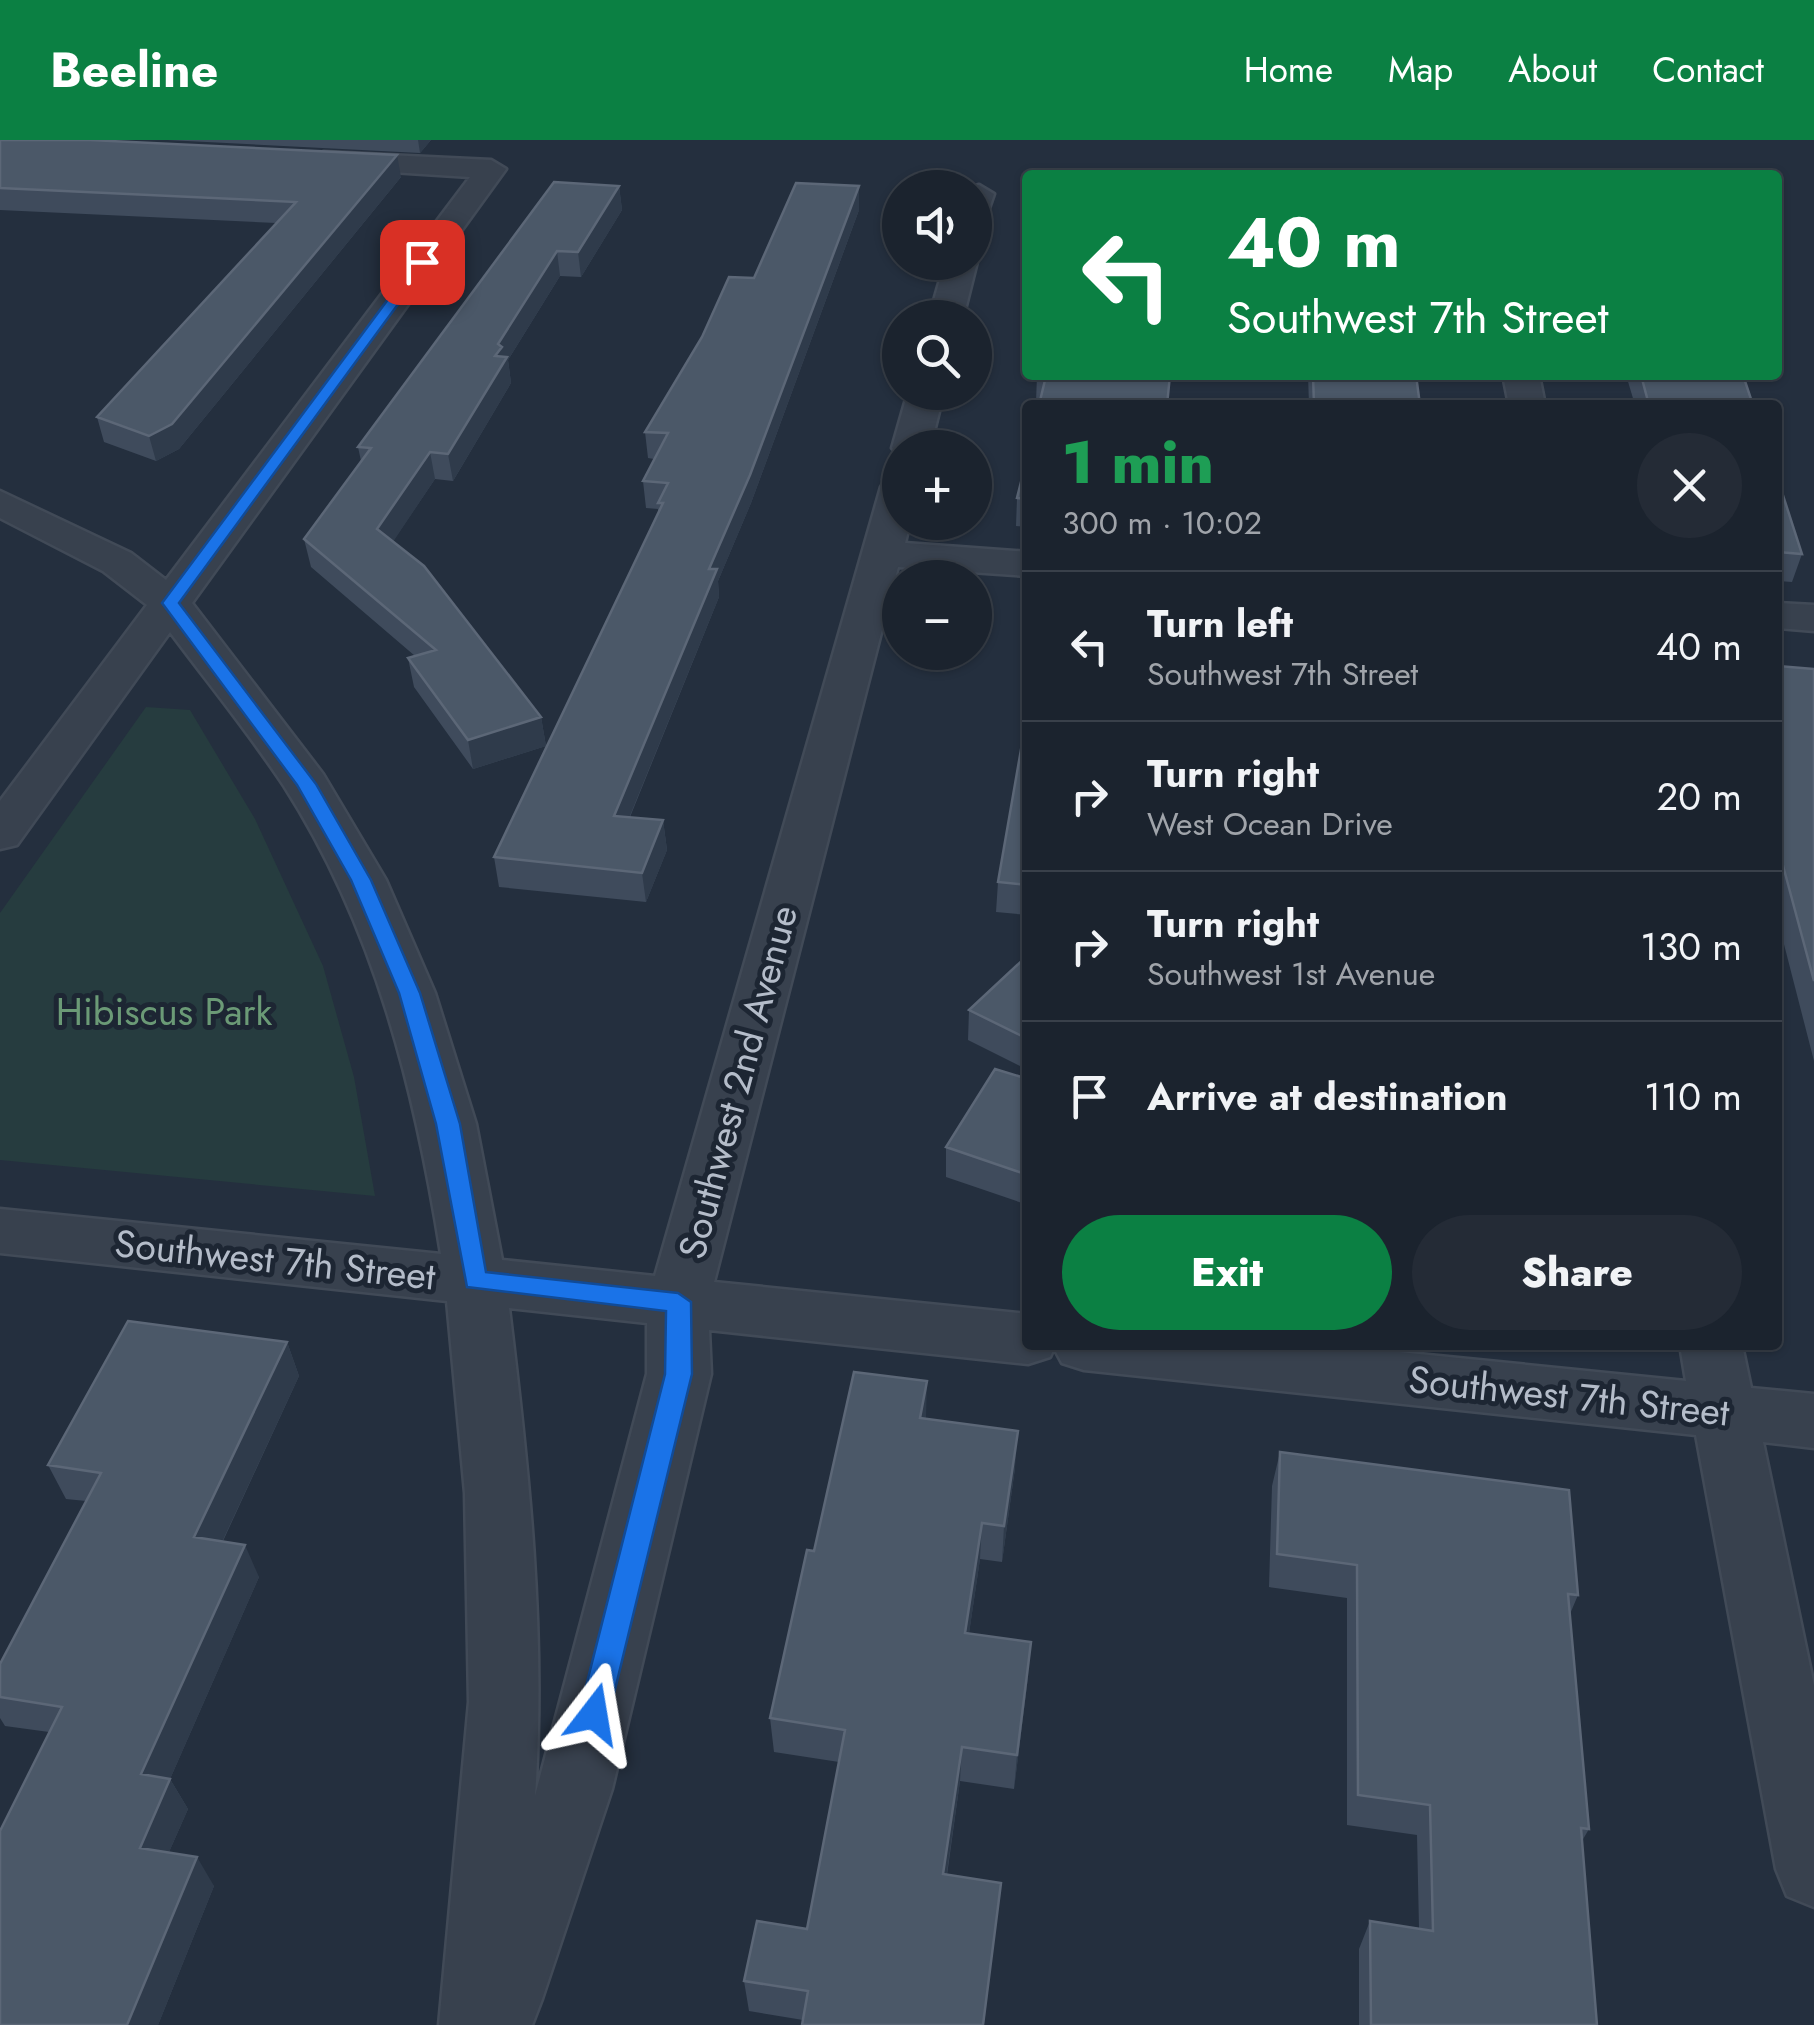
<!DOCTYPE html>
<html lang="en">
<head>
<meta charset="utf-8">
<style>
  body { margin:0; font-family:Jost,sans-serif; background:#242b36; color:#f1f3f6; height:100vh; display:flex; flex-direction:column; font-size:38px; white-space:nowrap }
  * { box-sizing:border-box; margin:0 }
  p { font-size:32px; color:#a0a4aa }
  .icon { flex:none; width:55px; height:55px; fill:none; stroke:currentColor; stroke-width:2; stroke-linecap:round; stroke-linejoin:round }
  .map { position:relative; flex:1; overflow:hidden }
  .side { position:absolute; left:1022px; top:260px; width:760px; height:950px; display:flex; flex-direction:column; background:#1b232e; border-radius:10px; box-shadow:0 2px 8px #0004,0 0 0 2px #39404a }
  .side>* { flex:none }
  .hud { position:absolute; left:1022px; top:30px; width:760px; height:210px; border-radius:10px; box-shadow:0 2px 8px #0004,0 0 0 2px #39404a; background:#0b8043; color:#fff; overflow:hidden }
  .fabs { position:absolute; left:882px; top:30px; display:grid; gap:20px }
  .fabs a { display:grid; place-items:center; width:110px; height:110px; border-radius:50%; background:#1b232e; box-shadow:0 2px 8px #0004,0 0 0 2px #39404a; font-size:50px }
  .pin { position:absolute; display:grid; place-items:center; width:85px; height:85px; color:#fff; margin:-42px; border-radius:20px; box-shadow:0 5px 15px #0006 }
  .me { position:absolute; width:110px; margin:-55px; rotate:14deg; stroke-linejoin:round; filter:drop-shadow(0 0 8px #0008) }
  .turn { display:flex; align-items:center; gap:35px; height:210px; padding:0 40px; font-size:45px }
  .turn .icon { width:130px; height:130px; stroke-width:2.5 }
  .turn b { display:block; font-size:70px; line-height:85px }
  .round { display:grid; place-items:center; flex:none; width:105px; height:105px; border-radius:52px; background:#242b36 }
  .head { display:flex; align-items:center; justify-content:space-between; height:170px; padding:0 40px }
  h1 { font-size:60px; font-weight:800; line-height:75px; color:#1e9e55 }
  .action { display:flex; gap:20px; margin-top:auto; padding:20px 40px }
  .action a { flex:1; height:115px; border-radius:60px; background:#0b8043; color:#fff; font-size:40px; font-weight:800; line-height:115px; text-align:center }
  .action a+a { background:#242b36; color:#f1f3f6 }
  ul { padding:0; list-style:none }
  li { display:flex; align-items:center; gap:30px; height:150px; padding:0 40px; border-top:2px solid #39404a }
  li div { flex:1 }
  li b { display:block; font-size:38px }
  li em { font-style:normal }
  header { display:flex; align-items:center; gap:60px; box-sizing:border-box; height:140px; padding:0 50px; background:#0b8043; color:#fff }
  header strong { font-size:48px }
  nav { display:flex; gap:55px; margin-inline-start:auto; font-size:35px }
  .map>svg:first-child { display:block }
  .green { fill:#263c3f }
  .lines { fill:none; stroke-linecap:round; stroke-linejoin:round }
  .minor-casing { stroke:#414a57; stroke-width:5 }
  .minor { fill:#38414e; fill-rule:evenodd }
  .wall { fill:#3f4b5c }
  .shaded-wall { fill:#2f3b4b }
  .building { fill:#4b5868; stroke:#5c6777; stroke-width:2.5 }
  .route { fill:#1a73e8; stroke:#114b97; stroke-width:2.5 }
  .labels { text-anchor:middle; stroke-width:10; stroke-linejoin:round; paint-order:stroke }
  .park-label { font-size:38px; fill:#6b9a76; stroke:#1d2633 }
  .street-label { font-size:38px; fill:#b4bcc9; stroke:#1d2633 }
</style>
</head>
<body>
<header>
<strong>Beeline</strong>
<nav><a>Home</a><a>Map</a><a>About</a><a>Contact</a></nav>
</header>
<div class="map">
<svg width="1814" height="1885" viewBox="0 0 1814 1885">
  <rect width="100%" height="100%" fill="#242f3e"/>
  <path class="green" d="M 146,567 L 190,570 L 255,679 L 323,826 L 354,937 L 375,1056 L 0,1020 L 0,773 Z"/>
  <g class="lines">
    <g class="minor-casing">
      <path id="minor" d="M 324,12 L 491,20 L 506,29 L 192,463 L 323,634 L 386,740 L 435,853 L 476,984 L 502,1120 L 655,1136 L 881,347 L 886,339 L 900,335 L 900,382 L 910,382 L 905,403 L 1028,412 L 1028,436 L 898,427 L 714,1142 L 1028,1174 L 1028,1205 L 1329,1205 L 1686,1241 L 1680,1205 L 1742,1205 L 1751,1248 L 1814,1254 L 1814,1308 L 1763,1302 L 1814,1546 L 1814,1767 L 1787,1756 L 1776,1729 L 1696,1295 L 1084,1230 L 1062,1223 L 1054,1208 L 1050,1217 L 1028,1224 L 709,1190 L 711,1234 L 612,1649 L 542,1859 L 532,1885 L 439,1885 L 469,1562 L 465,1353 L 447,1161 L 0,1113 L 0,1069 L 441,1114 C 415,950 375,788 284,646 C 249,593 208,543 170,492 L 17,705 L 0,709 L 0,661 L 147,465 L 103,431 L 0,378 L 0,351 L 131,413 L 166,440 L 470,37 L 314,27 L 309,21 L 314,15 ZM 509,1168 L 647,1183 L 647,1234 L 535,1656 C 546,1492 529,1331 509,1168 Z
        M 979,45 L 994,54 L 986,77 L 975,79 L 975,48 L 969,48 Z
        M 975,119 L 977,122 L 963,178 L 929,178 L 945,122 Z
        M 1503,235 L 1539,235 L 1545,265 L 1509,265 Z
        M 908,252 L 944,252 L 930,308 L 900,308 L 900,316 L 892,308 Z
        M 1778,463 L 1814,465 L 1814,491 L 1778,488 Z"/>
    </g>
    <use href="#minor" class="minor"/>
  </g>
  <path class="wall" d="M 0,0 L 401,37 L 179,309 L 156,321 L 104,302 L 97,277 L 276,83 L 0,70 Z
    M 167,0 L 431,0 L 420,13 Z
    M 619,46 L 622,70 L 581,137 L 560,136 L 508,220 L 511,243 L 453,341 L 435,339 L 393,401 L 541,577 L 546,606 L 473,629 L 414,547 L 408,518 L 415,516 L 311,427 L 304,399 L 361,321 L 358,307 Z
    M 859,70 L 751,363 L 718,441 L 719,457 L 630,677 L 663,680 L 667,710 L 646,762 L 499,747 L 494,717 L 658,373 L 658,369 L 646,368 L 643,341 L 654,319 L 648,318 L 645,292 Z
    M 1037,235 L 1171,235 L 1040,262 L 1036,262 Z
    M 1308,235 L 1416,235 L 1420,265 L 1309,265 Z
    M 1626,235 L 1743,235 L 1753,265 L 1635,265 Z
    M 1028,314 L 1028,387 L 1016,386 L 1017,358 Z
    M 1778,340 L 1802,414 L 1792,442 L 1778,441 Z
    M 1778,526 L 1814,529 L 1814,921 L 1778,781 Z
    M 1028,595 L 1028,775 L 996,772 L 998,742 Z
    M 1028,815 L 1028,930 L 968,900 L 969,870 Z
    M 1028,939 L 1028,1065 L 946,1037 L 946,1007 Z
    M 287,1202 L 299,1236 L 223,1401 L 259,1437 L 170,1639 L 188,1669 L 169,1712 L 214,1746 L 158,1885 L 49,1592 L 5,1586 L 0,1578 L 0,1524 L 86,1361 L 66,1359 L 48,1325 Z
    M 926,1279 L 1015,1328 L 1002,1422 L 980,1419 L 969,1493 L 1028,1537 L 1014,1649 L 960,1641 L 947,1735 L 998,1775 L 803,1880 L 749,1871 L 744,1841 L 807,1789 L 839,1622 L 774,1612 L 770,1578 L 814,1411 Z
    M 1280,1312 L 1578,1455 L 1570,1474 L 1589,1689 L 1582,1701 L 1597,1885 L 1359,1885 L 1359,1809 L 1370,1781 L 1419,1788 L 1417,1695 L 1347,1685 L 1347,1458 L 1269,1447 L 1272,1346 Z"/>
  <path class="shaded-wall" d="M 418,0 L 431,0 L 420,13 Z
    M 397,15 L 401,37 L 179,309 L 156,321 L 149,296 Z
    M 619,46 L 622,70 L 581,137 L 578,112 Z
    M 859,46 L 859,70 L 751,363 L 718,441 L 719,457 L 618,705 L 614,676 L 709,429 Z
    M 557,111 L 560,136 L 508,220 L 511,243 L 453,341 L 448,314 L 495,216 L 498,204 Z
    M 430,312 L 435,339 L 383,417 L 377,389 Z
    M 541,577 L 546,606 L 473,629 L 468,600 Z
    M 663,680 L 667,710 L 646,762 L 642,733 Z
    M 287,1202 L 299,1236 L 209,1430 L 194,1397 Z
    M 927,1241 L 926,1278 L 920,1278 Z
    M 1018,1291 L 1015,1328 L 1002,1422 L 1004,1386 Z
    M 982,1383 L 980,1419 L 964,1528 L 965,1493 Z
    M 245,1405 L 259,1437 L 159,1664 L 141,1634 Z
    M 1031,1502 L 1028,1537 L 1014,1649 L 1017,1615 Z
    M 962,1607 L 960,1641 L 942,1766 L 943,1734 Z
    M 170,1639 L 188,1669 L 158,1737 L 140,1708 Z
    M 197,1717 L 214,1746 L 158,1885 L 127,1885 Z
    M 1001,1743 L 984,1885 L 983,1885 Z"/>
  <path class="building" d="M 0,0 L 90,0 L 397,15 L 172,284 L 149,296 L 97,277 L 296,62 L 0,48 Z
    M 554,42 L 619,46 L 578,112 L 557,111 L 498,204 L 502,207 L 495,216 L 507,217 L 448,314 L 430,312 L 377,389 L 424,426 L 541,577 L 468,600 L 408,518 L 436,510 L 304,399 L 371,308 L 358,307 Z
    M 796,43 L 859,46 L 750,335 L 709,429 L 717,429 L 614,676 L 663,680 L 642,733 L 494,717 L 663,363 L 658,363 L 668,343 L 643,341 L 668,293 L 645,292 L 702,197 L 729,137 L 754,138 Z
    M 1037,235 L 1170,235 L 1167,265 L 1039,265 L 1046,236 Z
    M 1313,235 L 1416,235 L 1420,265 L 1314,265 Z
    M 1641,235 L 1743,235 L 1753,265 L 1649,265 Z
    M 1028,314 L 1028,359 L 1017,358 Z
    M 1778,340 L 1802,414 L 1778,412 Z
    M 1778,526 L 1814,529 L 1814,841 L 1778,707 Z
    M 1028,595 L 1028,745 L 998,742 L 1023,598 Z
    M 1028,815 L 1028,899 L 969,870 Z
    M 995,929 L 1028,939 L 1028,1035 L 946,1007 Z
    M 128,1181 L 287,1202 L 194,1397 L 245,1405 L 141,1634 L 170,1639 L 140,1708 L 197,1717 L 127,1885 L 0,1885 L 0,1691 L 62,1567 L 0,1557 L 0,1524 L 101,1333 L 48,1325 Z
    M 854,1232 L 927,1241 L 920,1278 L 1018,1291 L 1004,1386 L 982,1383 L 965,1493 L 1031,1502 L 1017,1615 L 962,1607 L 943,1734 L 1001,1743 L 983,1885 L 802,1885 L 808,1851 L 744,1841 L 757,1781 L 807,1789 L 845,1590 L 770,1578 L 807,1410 L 814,1411 Z
    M 1280,1312 L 1569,1350 L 1578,1455 L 1568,1454 L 1589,1689 L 1581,1688 L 1597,1885 L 1371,1885 L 1370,1781 L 1433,1791 L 1430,1665 L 1358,1655 L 1357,1425 L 1277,1414 Z"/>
  <path class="route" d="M 418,119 L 429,122 L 179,463 L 316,644 L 371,740 L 420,853 L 460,984 L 486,1132 L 678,1153 L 691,1162 L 692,1234 L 609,1574 L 605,1583 L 594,1588 L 583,1583 L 579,1574 L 665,1234 L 666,1171 L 467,1147 L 436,984 L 399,853 L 351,740 L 297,645 L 162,463 Z"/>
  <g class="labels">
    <g class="park-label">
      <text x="164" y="885">Hibiscus Park</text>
    </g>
    <g class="street-label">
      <text transform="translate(738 942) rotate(-75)" y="13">Southwest 2nd Avenue</text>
      <text transform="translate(275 1120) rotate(6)" y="13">Southwest 7th Street</text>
      <text transform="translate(1569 1256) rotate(6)" y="13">Southwest 7th Street</text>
    </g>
  </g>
</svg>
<div class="fabs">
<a><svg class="icon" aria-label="sound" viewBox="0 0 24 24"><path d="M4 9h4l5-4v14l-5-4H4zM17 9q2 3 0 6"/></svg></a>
<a><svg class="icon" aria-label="search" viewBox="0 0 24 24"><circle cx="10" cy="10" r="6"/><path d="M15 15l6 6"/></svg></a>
<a>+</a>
<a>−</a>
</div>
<div class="pin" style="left:422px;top:122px;background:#d93025"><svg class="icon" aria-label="arrive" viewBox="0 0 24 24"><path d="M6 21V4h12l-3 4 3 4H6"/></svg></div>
<svg class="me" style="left:594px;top:1574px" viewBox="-20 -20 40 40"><path d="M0-17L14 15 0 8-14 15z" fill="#1a73e8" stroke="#fff" stroke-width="4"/></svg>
<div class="hud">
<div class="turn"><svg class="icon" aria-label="left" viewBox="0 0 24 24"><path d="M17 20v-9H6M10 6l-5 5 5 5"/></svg><div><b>40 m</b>Southwest 7th Street</div></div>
</div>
<section class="side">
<div class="head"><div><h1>1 min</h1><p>300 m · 10:02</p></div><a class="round"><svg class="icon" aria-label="close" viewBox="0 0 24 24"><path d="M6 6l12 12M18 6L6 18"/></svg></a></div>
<ul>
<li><svg class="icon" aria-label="left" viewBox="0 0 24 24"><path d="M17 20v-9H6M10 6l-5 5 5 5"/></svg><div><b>Turn left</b><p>Southwest 7th Street</p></div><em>40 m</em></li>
<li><svg class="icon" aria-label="right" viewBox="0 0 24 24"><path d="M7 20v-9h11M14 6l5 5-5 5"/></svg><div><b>Turn right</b><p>West Ocean Drive</p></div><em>20 m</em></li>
<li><svg class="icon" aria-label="right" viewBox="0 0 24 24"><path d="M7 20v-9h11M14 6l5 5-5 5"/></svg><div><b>Turn right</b><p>Southwest 1st Avenue</p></div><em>130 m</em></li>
<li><svg class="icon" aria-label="arrive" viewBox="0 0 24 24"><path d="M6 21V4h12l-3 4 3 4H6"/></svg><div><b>Arrive at destination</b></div><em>110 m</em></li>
</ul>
<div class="action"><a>Exit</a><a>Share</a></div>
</section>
</div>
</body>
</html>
